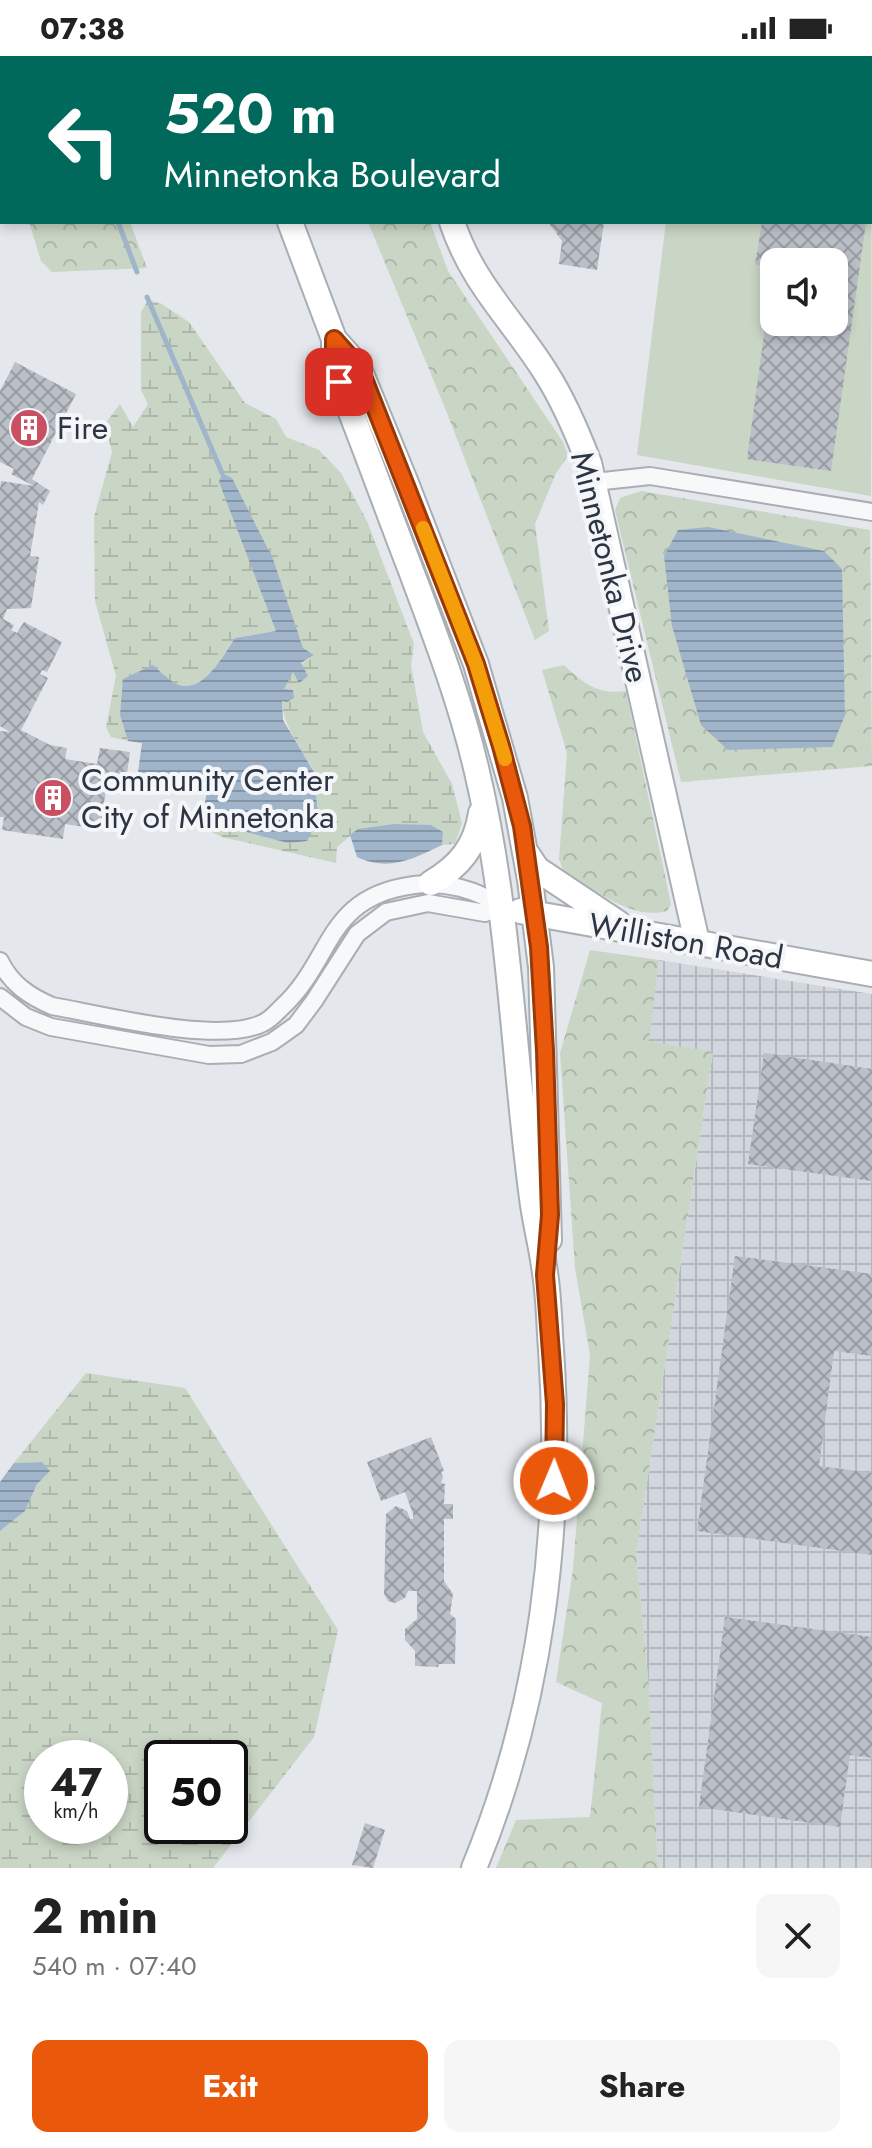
<!DOCTYPE html>
<html lang="en">
<head>
<meta charset="utf-8">
<style>
  body { margin:0; font-family:Jost,sans-serif; background:#f6f6f6; color:#222; height:100vh; display:flex; flex-direction:column; font-size:30px; white-space:nowrap }
  * { box-sizing:border-box; margin:0 }
  p { font-size:26px; color:#767676 }
  .icon { flex:none; width:44px; height:44px; fill:none; stroke:currentColor; stroke-width:2; stroke-linecap:round; stroke-linejoin:round }
  .map { position:relative; height:1812px; overflow:hidden }
  .panel { display:flex; flex-direction:column; background:#fff; flex:1 }
  .panel>* { flex:none }
  .top-card { position:absolute; left:0px; top:0px; width:872px; height:168px; box-shadow:0 4px 12px #0003; background:#00695c; color:#fff; overflow:hidden }
  .buttons { position:absolute; left:760px; top:192px; display:grid; gap:16px }
  .buttons a { display:grid; place-items:center; width:88px; height:88px; border-radius:16px; background:#fff; box-shadow:0 4px 12px #0003; font-size:40px }
  .speed { position:absolute; left:24px; top:1684px; display:flex; gap:16px; font-size:40px; font-weight:700; text-align:center }
  .speed>* { display:grid; place-content:center; width:104px; height:104px; border-radius:50%; background:#fff; box-shadow:0 4px 12px #0003; line-height:1 }
  .speed small { font-size:20px; font-weight:400 }
  .speed .limit { border:4px solid #111; border-radius:12px; background:#fff; color:#111 }
  .pin { position:absolute; display:grid; place-items:center; width:68px; height:68px; color:#fff; margin:-34px; border-radius:16px; box-shadow:0 4px 12px #0006 }
  .me { position:absolute; width:88px; margin:-44px; rotate:1deg; stroke-linejoin:round; filter:drop-shadow(0 0 6px #0008) }
  .turn { display:flex; align-items:center; gap:28px; height:168px; padding:0 32px; font-size:36px }
  .turn .icon { width:104px; height:104px; stroke-width:2.5 }
  .turn b { display:block; font-size:56px; line-height:68px }
  .round { display:grid; place-items:center; flex:none; width:84px; height:84px; border-radius:16px; background:#f6f6f6 }
  .summary { display:flex; align-items:center; justify-content:space-between; height:136px; padding:0 32px }
  h1 { font-size:48px; font-weight:700; line-height:60px }
  .primary-button { display:flex; gap:16px; margin-top:auto; padding:16px 32px }
  .primary-button a { flex:1; height:92px; border-radius:16px; background:#ea580c; color:#fff; font-size:32px; font-weight:700; line-height:92px; text-align:center }
  .primary-button a+a { background:#f6f6f6; color:#222 }
  .status { display:flex; justify-content:space-between; align-items:center; height:56px; padding:0 40px; background:#fff; direction:ltr }
  .status svg { height:22px; fill:currentColor }
  .map>svg:first-child { display:block }
  .industrial { fill:url(#industrial-grid) }
  .forest { fill:url(#forest-crowns); fill-rule:evenodd }
  .wetland { fill:url(#wetland-marsh); fill-rule:evenodd }
  .park { fill:#c9d5c5; fill-rule:evenodd }
  .water { fill:url(#water-rules) }
  .lines { fill:none; stroke-linecap:round; stroke-linejoin:round }
  .stream { stroke:#a1b5ca; stroke-width:5 }
  .building { fill:url(#building-cross-hatch) }
  .street-casing { stroke:#a9aeb5; stroke-width:20 }
  .secondary-casing { stroke:#a9aeb5; stroke-width:28 }
  .street { stroke:#f7f8fa; stroke-width:16 }
  .secondary { stroke:#fff; stroke-width:24 }
  .route-casing { stroke:#983908; stroke-width:20 }
  .route { stroke:#ea580c; stroke-width:14 }
  .slow { stroke:#f59e0b; stroke-width:14 }
  .labels { text-anchor:middle; stroke-width:8; stroke-linejoin:round; paint-order:stroke }
  .poi-label { font-size:32px; fill:#2c3543; stroke:#f4f6f9; text-anchor:start }
  .street-label { font-size:32px; fill:#2c3543; stroke:#f4f6f9 }
</style>
</head>
<body>
<div class="status"><b>07:38</b><svg viewBox="0 0 49 12"><path d="M0 12V9h3v3zM5 12V6h3v6zM10 12V3h3v9zM15 12V0h3v12zM26 1h20v11H26zM47 4h2v5h-2z"/></svg></div>
<div class="map">
<svg width="872" height="1812" viewBox="0 0 872 1812">
  <defs>
    <pattern id="industrial-grid" width="8" height="8" patternUnits="userSpaceOnUse" patternTransform="scale(2)"><rect width="8" height="8" fill="#d2d6dd"/><path d="M0 4h8M4 0v8" fill="none" stroke="#b4b8bf"/></pattern>
    <pattern id="forest-crowns" width="20" height="18" patternUnits="userSpaceOnUse" patternTransform="scale(2)"><rect width="20" height="18" fill="#c9d5c5"/><path d="M2 6a3 3 0 1 1 6 0M12 15a3 3 0 1 1 6 0" fill="none" stroke="#adb7aa"/></pattern>
    <pattern id="wetland-marsh" width="20" height="14" patternUnits="userSpaceOnUse" patternTransform="scale(2)"><rect width="20" height="14" fill="#c9d5c5"/><path d="M1 5h8M5 5V1M11 12h8M15 12V8" fill="none" stroke="#adb7aa"/></pattern>
    <pattern id="water-rules" width="6" height="5" patternUnits="userSpaceOnUse" patternTransform="scale(2)"><rect width="6" height="5" fill="#a1b5ca"/><path d="M0 2.5h6" fill="none" stroke="#8394a6"/></pattern>
    <pattern id="building-cross-hatch" width="8" height="8" patternUnits="userSpaceOnUse" patternTransform="scale(2)"><rect width="8" height="8" fill="#bbc0c8"/><path d="M0 0l8 8M0 8l8-8" fill="none" stroke="#989da4"/></pattern>
  </defs>
  <rect width="100%" height="100%" fill="#e4e7eb"/>
  <path class="industrial" d="M 659,904 L 872,938 L 872,1812 L 658,1812 L 648,1621 L 636,1498 L 713,996 L 648,986 Z"/>
  <path class="forest" d="M 0,0 L 174,0 L 2,2 L 2,143 Z
    M 29,166 L 130,166 L 147,212 L 52,216 L 41,205 Z
    M 368,166 L 430,166 L 448,215 L 563,386 L 568,400 L 556,417 L 535,468 L 549,575 L 535,584 L 445,352 Z
    M 641,435 L 870,474 L 872,710 L 681,726 L 615,454 L 620,442 ZM 824,495 L 841,513 L 845,659 Z
    M 564,609 C 583,627 598,639 626,635 L 671,848 L 667,855 C 631,865 593,832 563,814 L 559,803 L 567,697 L 542,614 Z
    M 590,894 L 659,904 L 649,985 L 713,996 L 636,1498 L 648,1621 L 658,1812 L 496,1812 L 516,1764 L 590,1761 L 602,1647 L 556,1626 L 573,1513 L 590,1299 L 575,1212 L 560,997 Z"/>
  <path class="wetland" d="M 148,244 L 160,247 L 189,266 L 245,347 L 276,363 L 286,381 L 319,394 L 341,417 L 367,465 L 414,588 L 411,609 L 423,676 L 452,728 L 462,767 L 455,788 L 442,789 L 443,776 L 359,773 L 337,791 L 336,807 L 222,781 L 203,772 L 202,765 L 289,787 L 307,784 C 308,769 316,728 314,716 C 312,709 304,700 301,694 C 277,654 270,628 314,599 L 277,575 L 235,582 C 221,601 202,643 173,626 C 166,621 159,615 153,610 L 120,659 L 128,685 L 111,681 L 106,671 L 116,620 L 95,545 L 94,461 L 112,396 L 105,368 L 120,348 L 133,371 L 148,348 L 141,334 L 141,256 Z
    M 86,1317 L 185,1332 L 338,1574 L 314,1681 L 213,1812 L 0,1812 L 0,1475 L 25,1455 L 37,1428 L 42,1406 L 14,1407 ZM 42,1702 L 110,1702 L 110,1770 L 42,1770 ZM 162,1702 L 230,1702 L 230,1770 L 162,1770 Z"/>
  <path class="park" d="M 688,0 L 872,0 L 871,440 L 637,399 L 666,166 L 870,166 L 870,2 L 687,2 ZM 774,206 L 834,206 L 834,266 L 774,266 Z"/>
  <path class="water" d="M 222,417 L 232,422 L 273,503 L 303,592 L 314,599 L 301,607 L 308,620 L 299,627 L 293,616 L 284,633 L 293,634 L 294,642 L 287,646 L 282,645 L 283,664 L 314,716 L 318,762 L 307,785 L 288,787 L 202,765 L 208,728 L 138,716 L 142,687 L 128,685 L 120,659 L 123,623 L 153,609 C 159,615 166,621 173,626 C 201,643 222,601 235,582 L 276,575 L 219,426 Z
    M 708,471 L 824,495 L 842,513 L 845,659 L 832,691 L 728,694 L 701,669 L 672,570 L 664,500 L 678,474 Z
    M 394,768 L 431,769 L 443,776 L 442,789 C 413,803 389,816 357,801 L 350,779 L 358,773 Z
    M 42,1406 L 50,1415 L 37,1428 L 25,1455 L 0,1475 L 0,1426 L 14,1407 Z"/>
  <g class="lines">
    <path class="stream" d="M 54,0 L 55,2
      M 118,166 L 137,216
      M 147,241 L 222,417"/>
  </g>
  <path class="building" d="M 548,166 L 604,166 L 597,214 L 559,208 L 562,185 Z
    M 762,166 L 866,166 L 831,415 L 747,403 L 772,220 L 774,266 L 834,266 L 834,206 L 774,206 L 774,211 L 755,209 Z
    M 15,306 L 76,338 L 32,423 L 50,435 L 43,449 L 39,446 L 30,500 L 39,501 L 31,552 L 7,553 L 3,563 L 14,569 L 11,574 L 17,577 L 24,566 L 62,586 L 47,616 L 42,614 L 40,618 L 48,622 L 21,674 L 50,689 L 67,692 L 65,703 L 97,708 L 100,692 L 130,696 L 126,725 L 108,723 L 102,758 L 119,760 L 116,776 L 65,768 L 63,783 L 2,774 L 4,761 L 0,761 L 0,675 L 10,676 L 0,670 L 0,433 L 1,425 L 34,430 L 11,418 L 14,413 L 0,406 L 0,335 Z
    M 764,997 L 872,1013 L 872,1125 L 748,1108 Z
    M 735,1200 L 872,1218 L 872,1300 L 834,1295 L 819,1410 L 872,1417 L 872,1499 L 697,1475 Z
    M 431,1381 L 444,1415 L 441,1416 L 443,1421 L 441,1427 L 445,1428 L 444,1448 L 453,1448 L 453,1463 L 444,1463 L 444,1525 L 453,1538 L 450,1558 L 456,1563 L 455,1608 L 439,1608 L 438,1611 L 415,1610 L 415,1595 L 405,1584 L 405,1573 L 417,1563 L 417,1535 L 408,1535 L 405,1542 L 395,1547 L 388,1545 L 384,1538 L 386,1458 L 396,1450 L 407,1455 L 410,1463 L 413,1463 L 413,1458 L 405,1436 L 381,1445 L 367,1406 Z
    M 725,1561 L 872,1581 L 872,1702 L 850,1699 L 840,1771 L 699,1751 Z
    M 365,1767 L 385,1774 L 373,1812 L 352,1809 Z"/>
  <g class="lines">
    <g class="street-casing">
      <path id="street" d="M 594,426 L 650,420 L 872,456
        M 0,905 C 11,928 29,940 52,950 C 103,959 219,989 263,967 C 270,964 276,957 281,952 C 334,904 324,841 414,829 C 444,825 477,833 501,851
        M 0,941 L 26,961 L 51,971 L 209,999 L 241,998 L 272,986 L 296,969 L 314,945 L 357,878 L 386,856 L 428,847 L 485,857 L 501,851"/>
    </g>
    <g class="secondary-casing">
      <path id="secondary" d="M 225,0 L 225,2
        M 440,0 L 440,2
        M 290,166 L 334,283 L 358,310 L 406,427 L 476,608 L 515,742 L 530,824 L 541,911 L 549,1184
        M 452,166 C 473,229 513,264 546,317 C 564,345 577,376 589,407 L 697,886
        M 334,283 L 334,309 L 339,326 C 364,388 386,450 410,512 C 435,579 461,646 477,716 C 510,856 513,1000 532,1142 C 535,1167 542,1192 545,1217 C 549,1242 549,1268 551,1293 C 563,1469 542,1648 474,1812
        M 527,798 L 537,813 L 618,867
        M 431,827 C 460,810 476,790 481,757
        M 520,855 L 872,918"/>
    </g>
    <use href="#street" class="street"/>
    <use href="#secondary" class="secondary"/>
  </g>
  <g class="lines">
    <g class="route-casing">
      <path id="route" d="M 339,326 L 334,309 L 334,283 L 358,310 L 364,323 L 476,608 L 501,690 L 522,770 L 539,891 L 545,995 L 550,1159 L 545,1219 L 555,1348 L 554,1425"/>
    </g>
    <use href="#route" class="route"/>
    <path class="slow" d="M 423,472 L 476,608 L 505,703"/>
  </g>
  <defs>
    <g id="building-disc" transform="scale(2)"><circle r="9.5" fill="#ca4f62" stroke="#f4f6f9"/><path d="M-4-6H4V6H1V3H-1V6H-4ZM-2.5-4.3h1.7v1.8h-1.7ZM.8-4.3h1.7v1.8H.8ZM-2.5-1h1.7V.8h-1.7ZM.8-1h1.7V.8H.8Z" fill="#fff"/></g>
  </defs>
  <g fill-rule="evenodd">
    <use href="#building-disc" x="29" y="372"/>
    <use href="#building-disc" x="53" y="742"/>
  </g>
  <g class="labels">
    <g class="poi-label">
      <text x="57" y="383">Fire</text>
      <text x="81" y="735">Community Center<tspan x="81" dy="37">City of Minnetonka</tspan></text>
    </g>
    <g class="street-label">
      <text transform="translate(610 511) rotate(76)" y="11">Minnetonka Drive</text>
      <text transform="translate(686 885) rotate(10)" y="11">Williston Road</text>
    </g>
  </g>
</svg>
<div class="buttons">
<a><svg class="icon" aria-label="sound" viewBox="0 0 24 24"><path d="M4 9h4l5-4v14l-5-4H4zM17 9q2 3 0 6"/></svg></a>
</div>
<div class="speed"><div>47<small>km/h</small></div><div class="limit">50</div></div>
<div class="pin" style="left:339px;top:326px;background:#d93025"><svg class="icon" aria-label="arrive" viewBox="0 0 24 24"><path d="M6 21V4h12l-3 4 3 4H6"/></svg></div>
<svg class="me" style="left:554px;top:1425px" viewBox="-20 -20 40 40"><circle r="17" fill="#ea580c" stroke="#fff" stroke-width="3"/><path d="M0-11L8 9 0 5-8 9z" fill="#fff"/></svg>
<div class="top-card">
<div class="turn"><svg class="icon" aria-label="left" viewBox="0 0 24 24"><path d="M17 20v-9H6M10 6l-5 5 5 5"/></svg><div><b>520 m</b>Minnetonka Boulevard</div></div>
</div>
</div>
<section class="panel">
<div class="summary"><div><h1>2 min</h1><p>540 m · 07:40</p></div><a class="round"><svg class="icon" aria-label="close" viewBox="0 0 24 24"><path d="M6 6l12 12M18 6L6 18"/></svg></a></div>
<div class="primary-button"><a>Exit</a><a>Share</a></div>
</section>
</body>
</html>
